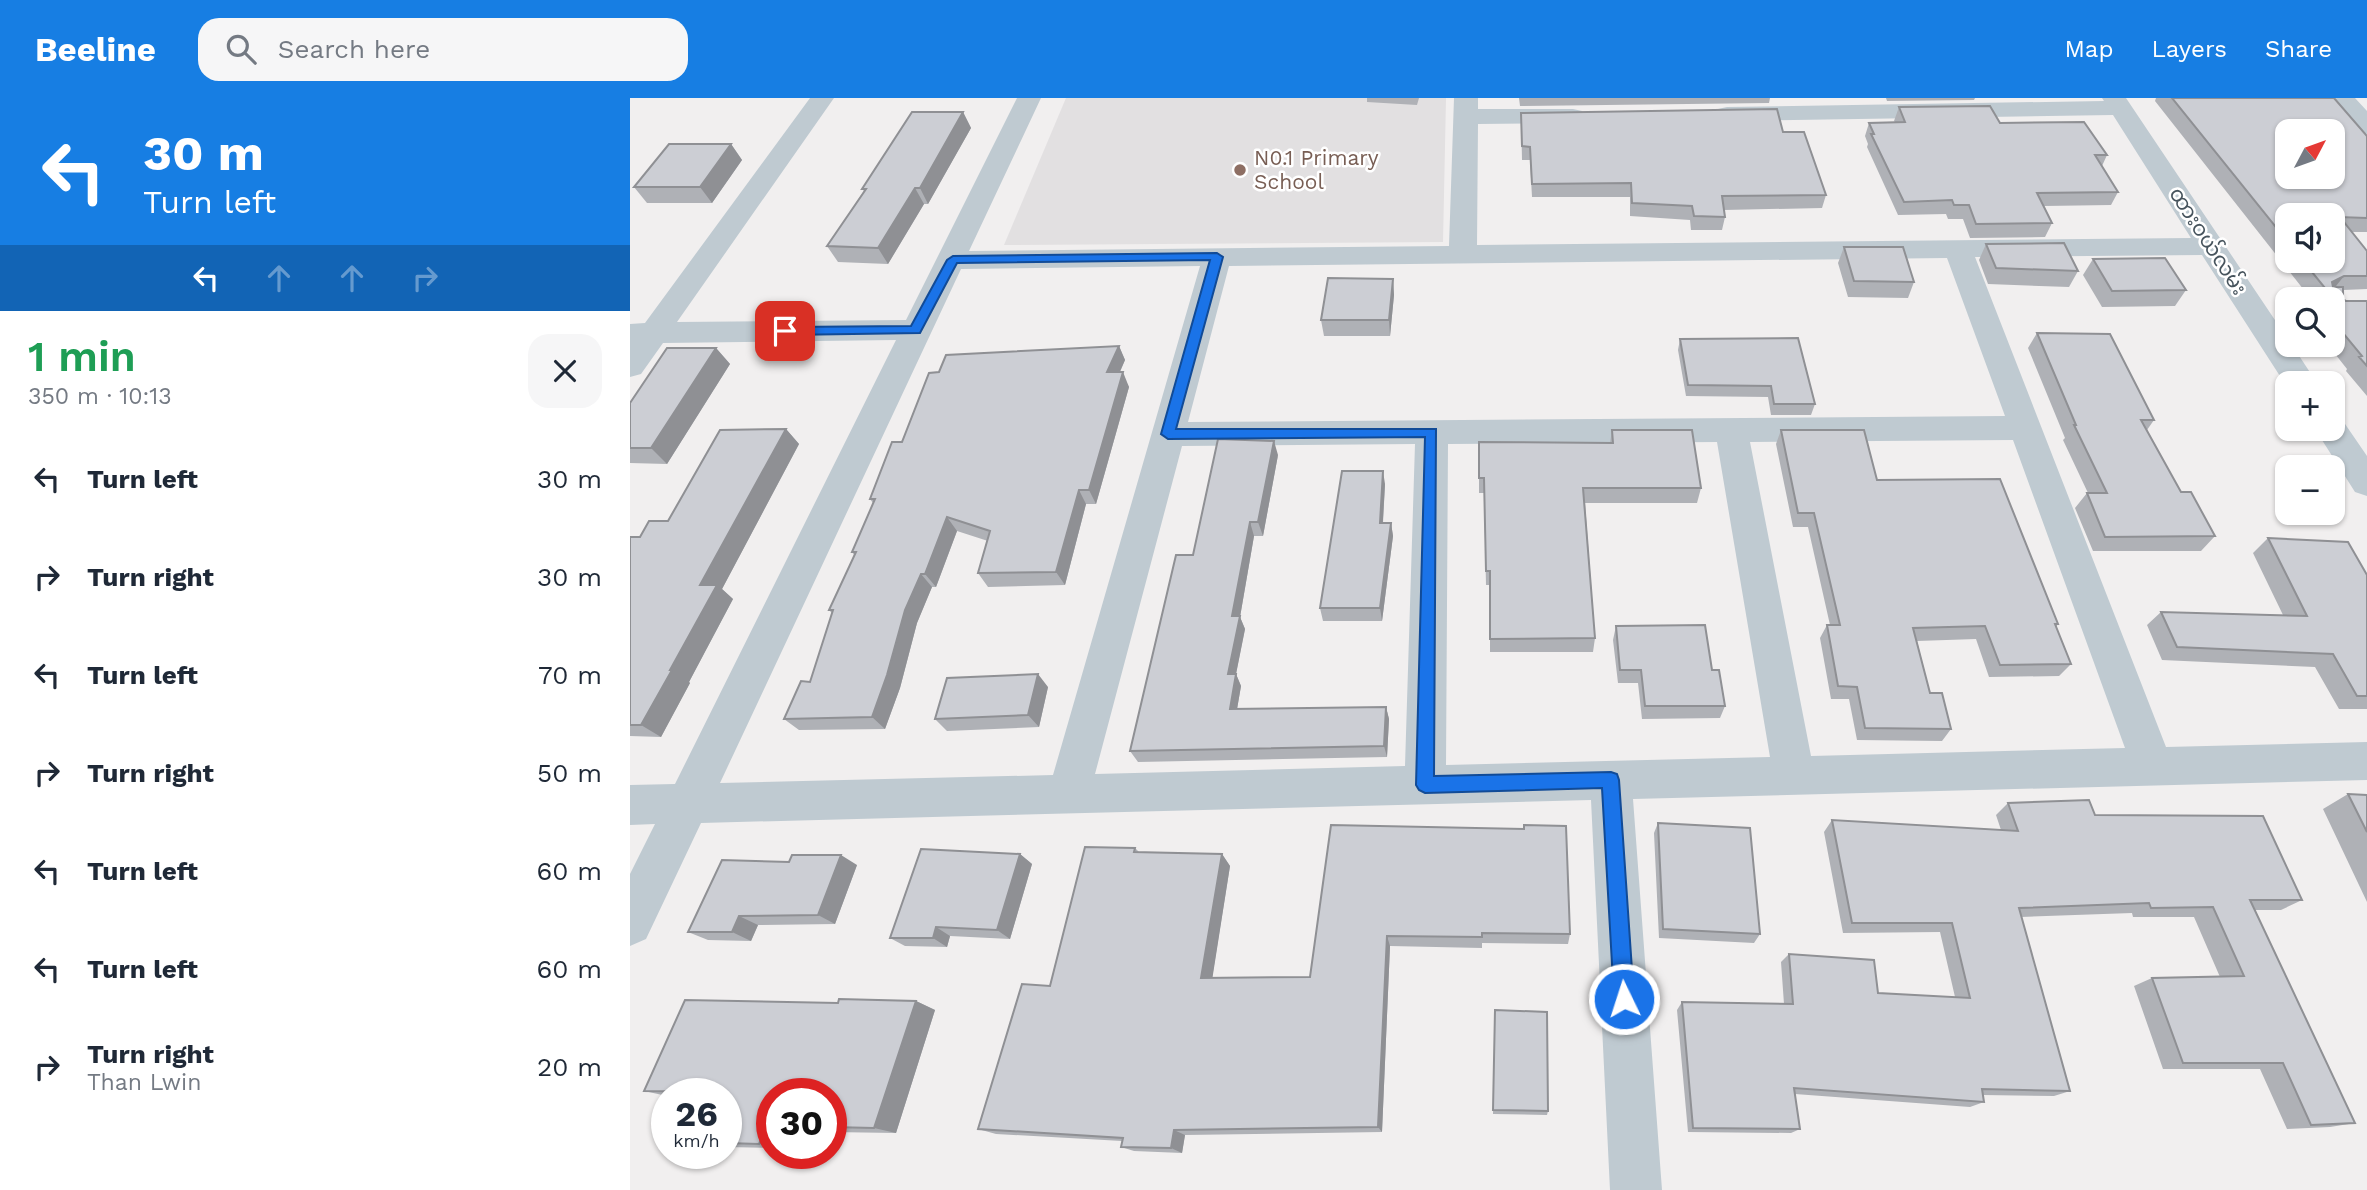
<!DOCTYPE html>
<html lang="en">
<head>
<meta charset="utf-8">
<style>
  body { margin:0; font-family:"Work Sans","Noto Sans Myanmar",sans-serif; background:#f6f6f7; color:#1f2937; height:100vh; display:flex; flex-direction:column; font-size:26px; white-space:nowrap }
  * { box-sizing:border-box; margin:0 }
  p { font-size:23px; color:#747a83 }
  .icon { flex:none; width:38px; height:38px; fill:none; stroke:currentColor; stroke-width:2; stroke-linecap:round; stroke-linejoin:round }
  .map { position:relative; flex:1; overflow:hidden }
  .sheet { display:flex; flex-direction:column; background:#fff; width:630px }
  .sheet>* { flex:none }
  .hud { background:#177ee3; color:#fff; overflow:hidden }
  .needle { width:46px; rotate:49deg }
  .buttons { position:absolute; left:1645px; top:21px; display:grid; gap:14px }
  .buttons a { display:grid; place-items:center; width:70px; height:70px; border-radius:14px; background:#fff; box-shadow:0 2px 5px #0004; font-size:35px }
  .speed { position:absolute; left:21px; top:980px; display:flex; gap:14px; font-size:35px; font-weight:700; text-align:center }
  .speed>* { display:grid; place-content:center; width:91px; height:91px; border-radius:50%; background:#fff; box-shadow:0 2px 5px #0004; line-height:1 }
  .speed small { font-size:18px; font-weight:400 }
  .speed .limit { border:10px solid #d22; background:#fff; color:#111 }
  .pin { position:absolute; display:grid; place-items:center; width:60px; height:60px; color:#fff; margin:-30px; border-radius:14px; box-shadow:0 4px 10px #0006 }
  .me { position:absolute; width:77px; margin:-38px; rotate:356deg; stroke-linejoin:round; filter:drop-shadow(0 0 5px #0008) }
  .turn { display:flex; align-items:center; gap:24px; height:147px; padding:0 28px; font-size:32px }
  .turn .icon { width:91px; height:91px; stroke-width:2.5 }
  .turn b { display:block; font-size:49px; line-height:60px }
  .lanes { display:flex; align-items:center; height:66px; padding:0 28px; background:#0003; justify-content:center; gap:35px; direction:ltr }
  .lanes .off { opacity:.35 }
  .round { display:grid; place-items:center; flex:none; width:74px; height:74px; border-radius:21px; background:#f6f6f7 }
  .overview { display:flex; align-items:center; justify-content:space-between; height:119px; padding:0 28px }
  h1 { font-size:42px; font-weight:600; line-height:52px; color:#1e9e55 }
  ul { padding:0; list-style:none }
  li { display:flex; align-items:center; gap:21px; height:98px; padding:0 28px }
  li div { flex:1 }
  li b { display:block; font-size:26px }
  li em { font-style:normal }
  header { display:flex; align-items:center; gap:42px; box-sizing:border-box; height:98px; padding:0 35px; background:#177ee3; color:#fff }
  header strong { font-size:33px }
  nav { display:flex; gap:38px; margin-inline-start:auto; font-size:24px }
  .search { width:490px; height:63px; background:#f6f6f7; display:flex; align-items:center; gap:18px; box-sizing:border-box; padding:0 24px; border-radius:21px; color:#747a83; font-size:26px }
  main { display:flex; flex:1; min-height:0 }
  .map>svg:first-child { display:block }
  .education { fill:#e2e0e1 }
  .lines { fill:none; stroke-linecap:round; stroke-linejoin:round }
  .minor { fill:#bfcad1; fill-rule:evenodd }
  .wall { fill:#afb1b6; fill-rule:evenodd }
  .shaded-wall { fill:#8f9094 }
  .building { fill:#ccced4; stroke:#8f9094; stroke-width:2; fill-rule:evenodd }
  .route { fill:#1a73e8; stroke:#114b97; stroke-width:2 }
  .education-dot { fill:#8d6e63; stroke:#fff; stroke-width:2.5 }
  .labels { text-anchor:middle; stroke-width:5; stroke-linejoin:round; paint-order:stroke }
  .far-education-label { font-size:21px; fill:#785e54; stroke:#fff; text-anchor:start }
  .far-street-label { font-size:21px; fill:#47545d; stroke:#fff }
</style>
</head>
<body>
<header>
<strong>Beeline</strong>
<div class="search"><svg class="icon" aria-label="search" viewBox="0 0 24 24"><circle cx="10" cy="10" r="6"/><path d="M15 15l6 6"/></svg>Search here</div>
<nav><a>Map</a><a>Layers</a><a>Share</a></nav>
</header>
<main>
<section class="sheet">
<div class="hud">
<div class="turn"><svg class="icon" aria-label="left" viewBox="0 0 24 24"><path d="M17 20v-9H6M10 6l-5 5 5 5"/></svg><div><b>30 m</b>Turn left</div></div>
<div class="lanes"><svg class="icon" aria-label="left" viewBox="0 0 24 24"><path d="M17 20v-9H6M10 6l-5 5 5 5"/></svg><svg class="icon off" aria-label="ahead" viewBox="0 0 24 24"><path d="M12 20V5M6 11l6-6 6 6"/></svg><svg class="icon off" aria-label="ahead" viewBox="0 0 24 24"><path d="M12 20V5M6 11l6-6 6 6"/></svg><svg class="icon off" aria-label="right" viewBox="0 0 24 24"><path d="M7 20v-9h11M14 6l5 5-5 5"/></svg></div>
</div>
<div class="overview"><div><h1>1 min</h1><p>350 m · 10:13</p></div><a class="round"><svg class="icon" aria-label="close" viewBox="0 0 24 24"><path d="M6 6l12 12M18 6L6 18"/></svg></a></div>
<ul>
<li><svg class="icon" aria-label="left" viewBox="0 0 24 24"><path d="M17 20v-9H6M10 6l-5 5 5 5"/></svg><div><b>Turn left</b></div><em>30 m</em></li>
<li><svg class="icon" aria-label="right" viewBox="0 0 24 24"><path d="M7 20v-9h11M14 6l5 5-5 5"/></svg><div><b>Turn right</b></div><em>30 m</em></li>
<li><svg class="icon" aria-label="left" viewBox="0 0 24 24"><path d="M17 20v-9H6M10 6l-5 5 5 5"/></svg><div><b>Turn left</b></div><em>70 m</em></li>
<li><svg class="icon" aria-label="right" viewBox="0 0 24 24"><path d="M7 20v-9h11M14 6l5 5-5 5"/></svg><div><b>Turn right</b></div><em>50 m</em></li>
<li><svg class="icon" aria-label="left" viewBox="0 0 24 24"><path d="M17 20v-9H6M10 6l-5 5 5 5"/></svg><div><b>Turn left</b></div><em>60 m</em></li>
<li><svg class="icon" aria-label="left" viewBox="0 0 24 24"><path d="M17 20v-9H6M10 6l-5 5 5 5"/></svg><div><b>Turn left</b></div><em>60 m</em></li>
<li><svg class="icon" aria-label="right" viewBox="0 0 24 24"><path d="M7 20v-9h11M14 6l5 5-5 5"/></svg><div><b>Turn right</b><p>Than Lwin</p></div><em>20 m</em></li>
</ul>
</section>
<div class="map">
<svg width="1737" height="1092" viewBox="0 0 1737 1092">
  <rect width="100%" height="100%" fill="#f1efef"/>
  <path class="education" d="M 436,0 L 816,0 L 813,144 L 374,147 Z"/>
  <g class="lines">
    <path class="minor" d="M 180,0 L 204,0 L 47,224 L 276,222 L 387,0 L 411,0 L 339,153 L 819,148 L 824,0 L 848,0 L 848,11 L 943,11 L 952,13 L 955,18 L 952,23 L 943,25 L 848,26 L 847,147 L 1561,140 L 1483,17 L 1097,23 L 1088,21 L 1085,16 L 1088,11 L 1097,9 L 1474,3 L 1472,0 L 1496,0 L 1657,240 L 1657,247 L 1662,247 L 1687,285 L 1657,285 L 1657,289 L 1572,157 L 1345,159 L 1536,649 L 1737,644 L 1737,682 L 1003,701 L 1032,1092 L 980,1092 L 961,702 L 71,725 L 16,841 L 0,848 L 0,776 L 25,726 L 0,727 L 0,687 L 45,686 L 266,242 L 33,245 L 11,276 L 0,279 L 0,226 L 15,225 ZM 1317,160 L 1375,318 L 558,324 L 599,168 ZM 570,168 L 423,677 L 90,685 L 331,171 ZM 1383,342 L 1495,650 L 1181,658 L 1120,344 ZM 1087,344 L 1140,659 L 816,667 L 818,346 ZM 785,346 L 775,668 L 465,676 L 552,348 Z
      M 1700,0 L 1725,0 L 1737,13 L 1737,36 L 1728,33 Z
      M 1703,320 L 1713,323 L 1737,358 L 1737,398 L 1725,394 L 1685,331 L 1703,331 Z"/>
  </g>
  <path class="wall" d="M 737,0 L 789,0 L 787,7 L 737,4 Z
    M 889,0 L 1140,0 L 1139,5 L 890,8 Z
    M 1256,0 L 1345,0 L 1344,2 L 1257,3 Z
    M 1526,0 L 1704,0 L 1737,38 L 1737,134 L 1722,134 L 1737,153 L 1737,191 L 1713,192 L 1713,201 L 1716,203 L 1737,203 L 1737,298 L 1716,273 L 1717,271 L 1698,247 L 1703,247 L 1703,201 L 1681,201 L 1525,3 ZM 1657,117 L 1703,163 L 1657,163 Z
    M 1269,9 L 1370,25 L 1477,57 L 1472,68 L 1488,94 L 1481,107 L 1414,108 L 1422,125 L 1415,139 L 1340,140 L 1333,121 L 1318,121 L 1316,116 L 1268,117 L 1237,49 L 1238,46 L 1235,38 L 1239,25 L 1265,24 L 1264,23 Z
    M 333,14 L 341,30 L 298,106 L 294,106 L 258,166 L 208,164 L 197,148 L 234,93 L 232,91 Z
    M 891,15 L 1153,34 L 1196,97 L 1192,110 L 1094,112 L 1095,119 L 1092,132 L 1061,132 L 1060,122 L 1000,118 L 1000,99 L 902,99 L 900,62 L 892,62 Z
    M 101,46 L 112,62 L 82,105 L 17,105 L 4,89 Z
    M 1356,146 L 1448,173 L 1439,189 L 1358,186 L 1349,162 Z
    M 1214,149 L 1284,184 L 1278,200 L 1218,199 L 1208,165 Z
    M 1463,161 L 1556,192 L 1545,208 L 1472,209 L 1453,177 Z
    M 763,181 L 764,197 L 760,238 L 694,238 L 691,222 Z
    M 1407,235 L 1524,322 L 1517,332 L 1551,394 L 1585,438 L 1571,453 L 1463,453 L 1445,410 L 1457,395 L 1458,395 L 1433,342 L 1435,340 L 1398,250 Z
    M 1050,241 L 1185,306 L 1181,317 L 1141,317 L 1138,299 L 1056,298 L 1048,252 Z
    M 489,248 L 495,262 L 490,274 L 499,289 L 466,406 L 456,406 L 435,487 L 358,489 L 348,475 L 358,443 L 327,433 L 306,489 L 302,489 L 287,525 L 270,590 L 255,631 L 169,632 L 154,621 L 180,584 L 202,515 L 199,512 L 225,458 L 222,454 L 243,405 L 240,401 L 309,274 Z
    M 86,250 L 100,266 L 37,366 L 0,365 L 0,305 Z
    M 156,331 L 169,346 L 92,491 L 103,501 L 59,584 L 60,585 L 31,639 L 0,638 L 0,439 L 10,439 L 38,423 Z
    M 982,332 L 1071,390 L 1067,405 L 955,405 L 965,540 L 963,554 L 860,554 L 860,487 L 856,487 L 854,395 L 849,395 L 849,344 L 980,345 Z
    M 1151,332 L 1247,382 L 1428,526 L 1426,529 L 1441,566 L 1429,578 L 1359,579 L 1346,541 L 1287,543 L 1300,595 L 1321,631 L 1312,643 L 1227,642 L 1219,601 L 1201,601 L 1190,540 L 1197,527 L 1200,527 L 1178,429 L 1163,429 L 1146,346 Z
    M 648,357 L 633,438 L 624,438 L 610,519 L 615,531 L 606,576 L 611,588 L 607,611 L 756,609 L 759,621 L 757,659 L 508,664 L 500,653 Z
    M 755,386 L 753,425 L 761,425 L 763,438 L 752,523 L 693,523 L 690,510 Z
    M 1638,440 L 1737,477 L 1737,611 L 1709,611 L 1685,569 L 1532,562 L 1517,527 L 1531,514 L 1653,517 L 1623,455 Z
    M 986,528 L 1082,572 L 1095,608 L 1090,620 L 1012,621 L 1008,585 L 988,585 L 983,542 Z
    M 418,589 L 409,629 L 317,633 L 305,621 Z
    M 1718,696 L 1737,697 L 1737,804 L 1693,711 Z
    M 1378,705 L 1465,717 L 1672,802 L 1651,812 L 1624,812 L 1725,1025 L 1700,1029 L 1657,1031 L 1630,971 L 1533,971 L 1504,888 L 1522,880 L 1590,879 L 1564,819 L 1503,819 L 1502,815 L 1391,819 L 1440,993 L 1424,998 L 1353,997 L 1354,1004 L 1340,1009 L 1165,996 L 1170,1031 L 1161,1035 L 1058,1034 L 1047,912 L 1052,904 L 1154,906 L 1151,864 L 1159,856 L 1248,895 L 1325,899 L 1310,834 L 1213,835 L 1194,734 L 1202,722 L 1371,732 L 1366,717 Z
    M 1028,725 L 1130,836 L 1124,845 L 1029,840 L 1024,735 Z
    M 701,727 L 940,836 L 938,846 L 852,845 L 852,850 L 760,848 L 752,1034 L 555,1037 L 552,1055 L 504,1053 L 491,1049 L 492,1043 L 366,1036 L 348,1031 L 505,750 L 509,754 L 592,756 L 600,768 L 582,880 L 680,879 Z
    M 390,756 L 402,766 L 380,841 L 320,838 L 317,849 L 275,848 L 260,840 Z
    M 227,767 L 205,826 L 128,827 L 121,843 L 78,842 L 58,834 Z
    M 286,903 L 305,912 L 266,1035 L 201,1034 L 201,996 L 142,996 L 142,1050 L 96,1049 L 96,996 L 37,996 L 37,998 L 14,993 L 208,905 Z
    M 865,912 L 918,1013 L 917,1017 L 863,1016 Z"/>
  <path class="shaded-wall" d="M 333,14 L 341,30 L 298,106 L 290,90 Z
    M 101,46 L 112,62 L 82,105 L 70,89 Z
    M 285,90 L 294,106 L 258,166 L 248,150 Z
    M 1714,178 L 1702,193 L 1702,184 Z
    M 763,181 L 764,197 L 760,238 L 759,222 Z
    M 489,248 L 495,262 L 483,289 L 477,274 Z
    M 86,250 L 100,266 L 37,366 L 21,350 Z
    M 493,274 L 499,289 L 466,406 L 459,392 Z
    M 156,331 L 169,346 L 92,491 L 103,501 L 59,584 L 60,585 L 31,639 L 11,627 L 40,572 L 70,487 Z
    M 644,343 L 648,357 L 633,438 L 628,424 Z
    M 753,373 L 755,386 L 752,438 L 750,425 Z
    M 449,392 L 456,406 L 435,487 L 426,474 Z
    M 317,419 L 327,433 L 306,489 L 295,476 Z
    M 620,424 L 624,438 L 610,519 L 615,531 L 606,576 L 611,588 L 605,623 L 600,611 L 598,576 L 602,518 Z
    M 761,425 L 763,438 L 752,523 L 750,510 Z
    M 291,476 L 302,489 L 287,525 L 270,590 L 255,631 L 242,619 L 275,512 Z
    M 408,576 L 418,589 L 409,629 L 398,617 Z
    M 756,609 L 759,621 L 757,659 L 754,648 Z
    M 390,756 L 402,766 L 380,841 L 367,832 Z
    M 592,756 L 600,768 L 581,889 L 571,880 Z
    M 211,757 L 227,767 L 205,826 L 188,817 Z
    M 109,818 L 128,827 L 121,843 L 102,834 Z
    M 306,829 L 320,838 L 317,849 L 303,840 Z
    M 757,838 L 760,848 L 752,1034 L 748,1029 Z
    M 286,903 L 305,912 L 266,1035 L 244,1030 Z
    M 136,1028 L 142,1029 L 142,1048 L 129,1046 Z
    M 544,1032 L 555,1037 L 552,1055 L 541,1050 Z"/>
  <path class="building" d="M 1542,0 L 1704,0 L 1737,38 L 1737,120 L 1710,119 L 1737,153 L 1737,178 L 1714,178 L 1702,184 L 1703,189 L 1713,189 L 1713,201 L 1716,203 L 1737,203 L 1737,268 L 1729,259 L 1732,258 L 1703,223 L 1703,206 L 1708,206 L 1673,163 L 1703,163 L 1703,117 L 1657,117 L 1657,143 ZM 1657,33 L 1703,33 L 1703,79 L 1657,79 Z
    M 1360,8 L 1370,25 L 1454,24 L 1477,57 L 1465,57 L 1488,94 L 1407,95 L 1422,125 L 1346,126 L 1339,107 L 1324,107 L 1322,102 L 1274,104 L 1241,36 L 1244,36 L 1239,25 L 1275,24 L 1269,9 Z
    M 1147,11 L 1153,34 L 1174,34 L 1196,97 L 1092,98 L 1095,119 L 1064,118 L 1062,108 L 1002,105 L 1001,85 L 902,86 L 900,49 L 892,48 L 891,15 Z
    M 282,14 L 333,14 L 290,90 L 285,90 L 248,150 L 197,148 L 236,91 L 232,91 Z
    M 39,46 L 101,46 L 70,89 L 4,89 Z
    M 1434,145 L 1448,173 L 1366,170 L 1356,146 Z
    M 1214,149 L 1273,149 L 1284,184 L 1224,183 Z
    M 1535,160 L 1556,192 L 1482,193 L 1463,161 Z
    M 698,180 L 763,181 L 759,222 L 691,222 Z
    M 1407,235 L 1480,236 L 1524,322 L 1511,322 L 1551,394 L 1561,394 L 1585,438 L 1475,439 L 1457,395 L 1477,395 L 1444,327 L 1446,327 Z
    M 1168,240 L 1185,306 L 1144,306 L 1141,288 L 1058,287 L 1050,241 Z
    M 489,248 L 477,274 L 493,274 L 459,392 L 449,392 L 426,474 L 348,475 L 360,433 L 317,419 L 295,476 L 291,476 L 275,512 L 257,577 L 242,619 L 154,621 L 171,583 L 180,584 L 203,512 L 199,512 L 226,454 L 222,454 L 245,401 L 240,401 L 262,344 L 272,344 L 299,275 L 309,274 L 316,257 Z
    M 37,250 L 86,250 L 21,350 L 0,350 L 0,305 Z
    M 156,331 L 70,487 L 87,487 L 40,572 L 42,572 L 11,627 L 0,627 L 0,439 L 10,439 L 19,423 L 38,423 L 90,332 Z
    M 982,332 L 1062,332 L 1071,390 L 953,390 L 965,540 L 860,541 L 860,473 L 856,473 L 854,380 L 849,380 L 849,344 L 983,345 Z
    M 1151,332 L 1234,332 L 1247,382 L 1370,381 L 1428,526 L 1425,526 L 1441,566 L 1370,567 L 1355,528 L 1283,530 L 1300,595 L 1312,595 L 1321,631 L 1235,630 L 1227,589 L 1208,588 L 1197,527 L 1210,527 L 1184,415 L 1168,415 Z
    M 588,341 L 644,343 L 628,424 L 620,424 L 602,518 L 610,518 L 598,576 L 606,576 L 600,611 L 756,609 L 754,648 L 500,653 L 546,457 L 563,457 Z
    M 712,373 L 753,373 L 750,425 L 761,425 L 750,510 L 690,510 Z
    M 1638,440 L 1718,444 L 1737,477 L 1737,598 L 1727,598 L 1703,556 L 1547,549 L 1531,514 L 1677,518 Z
    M 1075,527 L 1082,572 L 1089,572 L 1095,608 L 1015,608 L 1011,572 L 990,572 L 986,528 Z
    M 408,576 L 398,617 L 305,621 L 317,580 Z
    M 1718,696 L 1737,697 L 1737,734 Z
    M 1459,702 L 1465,717 L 1633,718 L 1672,802 L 1620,802 L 1725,1025 L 1681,1027 L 1653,965 L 1553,965 L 1522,880 L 1614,878 L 1583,809 L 1521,810 L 1519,805 L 1389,810 L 1440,993 L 1352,991 L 1354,1004 L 1164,990 L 1170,1031 L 1063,1030 L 1052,904 L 1163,906 L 1159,856 L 1244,862 L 1248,895 L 1340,900 L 1322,825 L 1222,825 L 1202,722 L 1388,733 L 1378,705 Z
    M 1028,725 L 1120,730 L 1130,836 L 1033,831 Z
    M 701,727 L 894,731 L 894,727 L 936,728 L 940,836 L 852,835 L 852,839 L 757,838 L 748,1029 L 544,1032 L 541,1050 L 491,1049 L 493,1040 L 348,1031 L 392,886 L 420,888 L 455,749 L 505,750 L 504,754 L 592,756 L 571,880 L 680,879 Z
    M 291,751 L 390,756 L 367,832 L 306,829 L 303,840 L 260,840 Z
    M 162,757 L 211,757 L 188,817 L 109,818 L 102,834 L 58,834 L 92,762 L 159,764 Z
    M 209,901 L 286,903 L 244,1030 L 201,1029 L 201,996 L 142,996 L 142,1028 L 136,1028 L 129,1046 L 96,1045 L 96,996 L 92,996 L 93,994 L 14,993 L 55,902 L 208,905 Z
    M 865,912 L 917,914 L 918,1013 L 863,1012 Z"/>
  <path class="route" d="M 587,155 L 593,159 L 546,331 L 806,331 L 804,678 L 981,674 L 987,676 L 989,682 L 1004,901 L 1001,908 L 994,910 L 987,908 L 984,901 L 972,690 L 795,695 L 789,692 L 786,687 L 795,339 L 538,341 L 531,336 L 580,162 L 327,165 L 290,235 L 155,237 L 148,233 L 155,229 L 281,228 L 317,162 L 323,158 Z"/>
  <circle class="education-dot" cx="610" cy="72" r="7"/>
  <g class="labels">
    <g class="far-education-label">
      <text x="624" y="67">N0.1 Primary<tspan x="624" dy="24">School</tspan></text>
    </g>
    <g class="far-street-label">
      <text transform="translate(1578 143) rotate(57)" y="7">ထားဝယ်လမ်း</text>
    </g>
  </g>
</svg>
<div class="buttons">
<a><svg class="needle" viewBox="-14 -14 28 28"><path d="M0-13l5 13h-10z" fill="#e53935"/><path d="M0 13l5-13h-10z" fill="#747a83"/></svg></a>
<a><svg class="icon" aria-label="sound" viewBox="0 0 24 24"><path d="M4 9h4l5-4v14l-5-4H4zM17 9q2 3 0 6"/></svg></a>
<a><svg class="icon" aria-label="search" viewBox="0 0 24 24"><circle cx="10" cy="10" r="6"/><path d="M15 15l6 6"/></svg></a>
<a>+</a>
<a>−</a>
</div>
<div class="speed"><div>26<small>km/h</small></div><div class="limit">30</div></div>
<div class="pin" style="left:155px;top:233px;background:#d93025"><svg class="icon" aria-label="arrive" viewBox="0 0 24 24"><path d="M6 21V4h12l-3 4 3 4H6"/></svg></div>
<svg class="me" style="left:994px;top:901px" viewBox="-20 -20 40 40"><circle r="17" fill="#1a73e8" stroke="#fff" stroke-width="3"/><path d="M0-11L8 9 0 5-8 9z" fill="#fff"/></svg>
</div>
</main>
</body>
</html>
